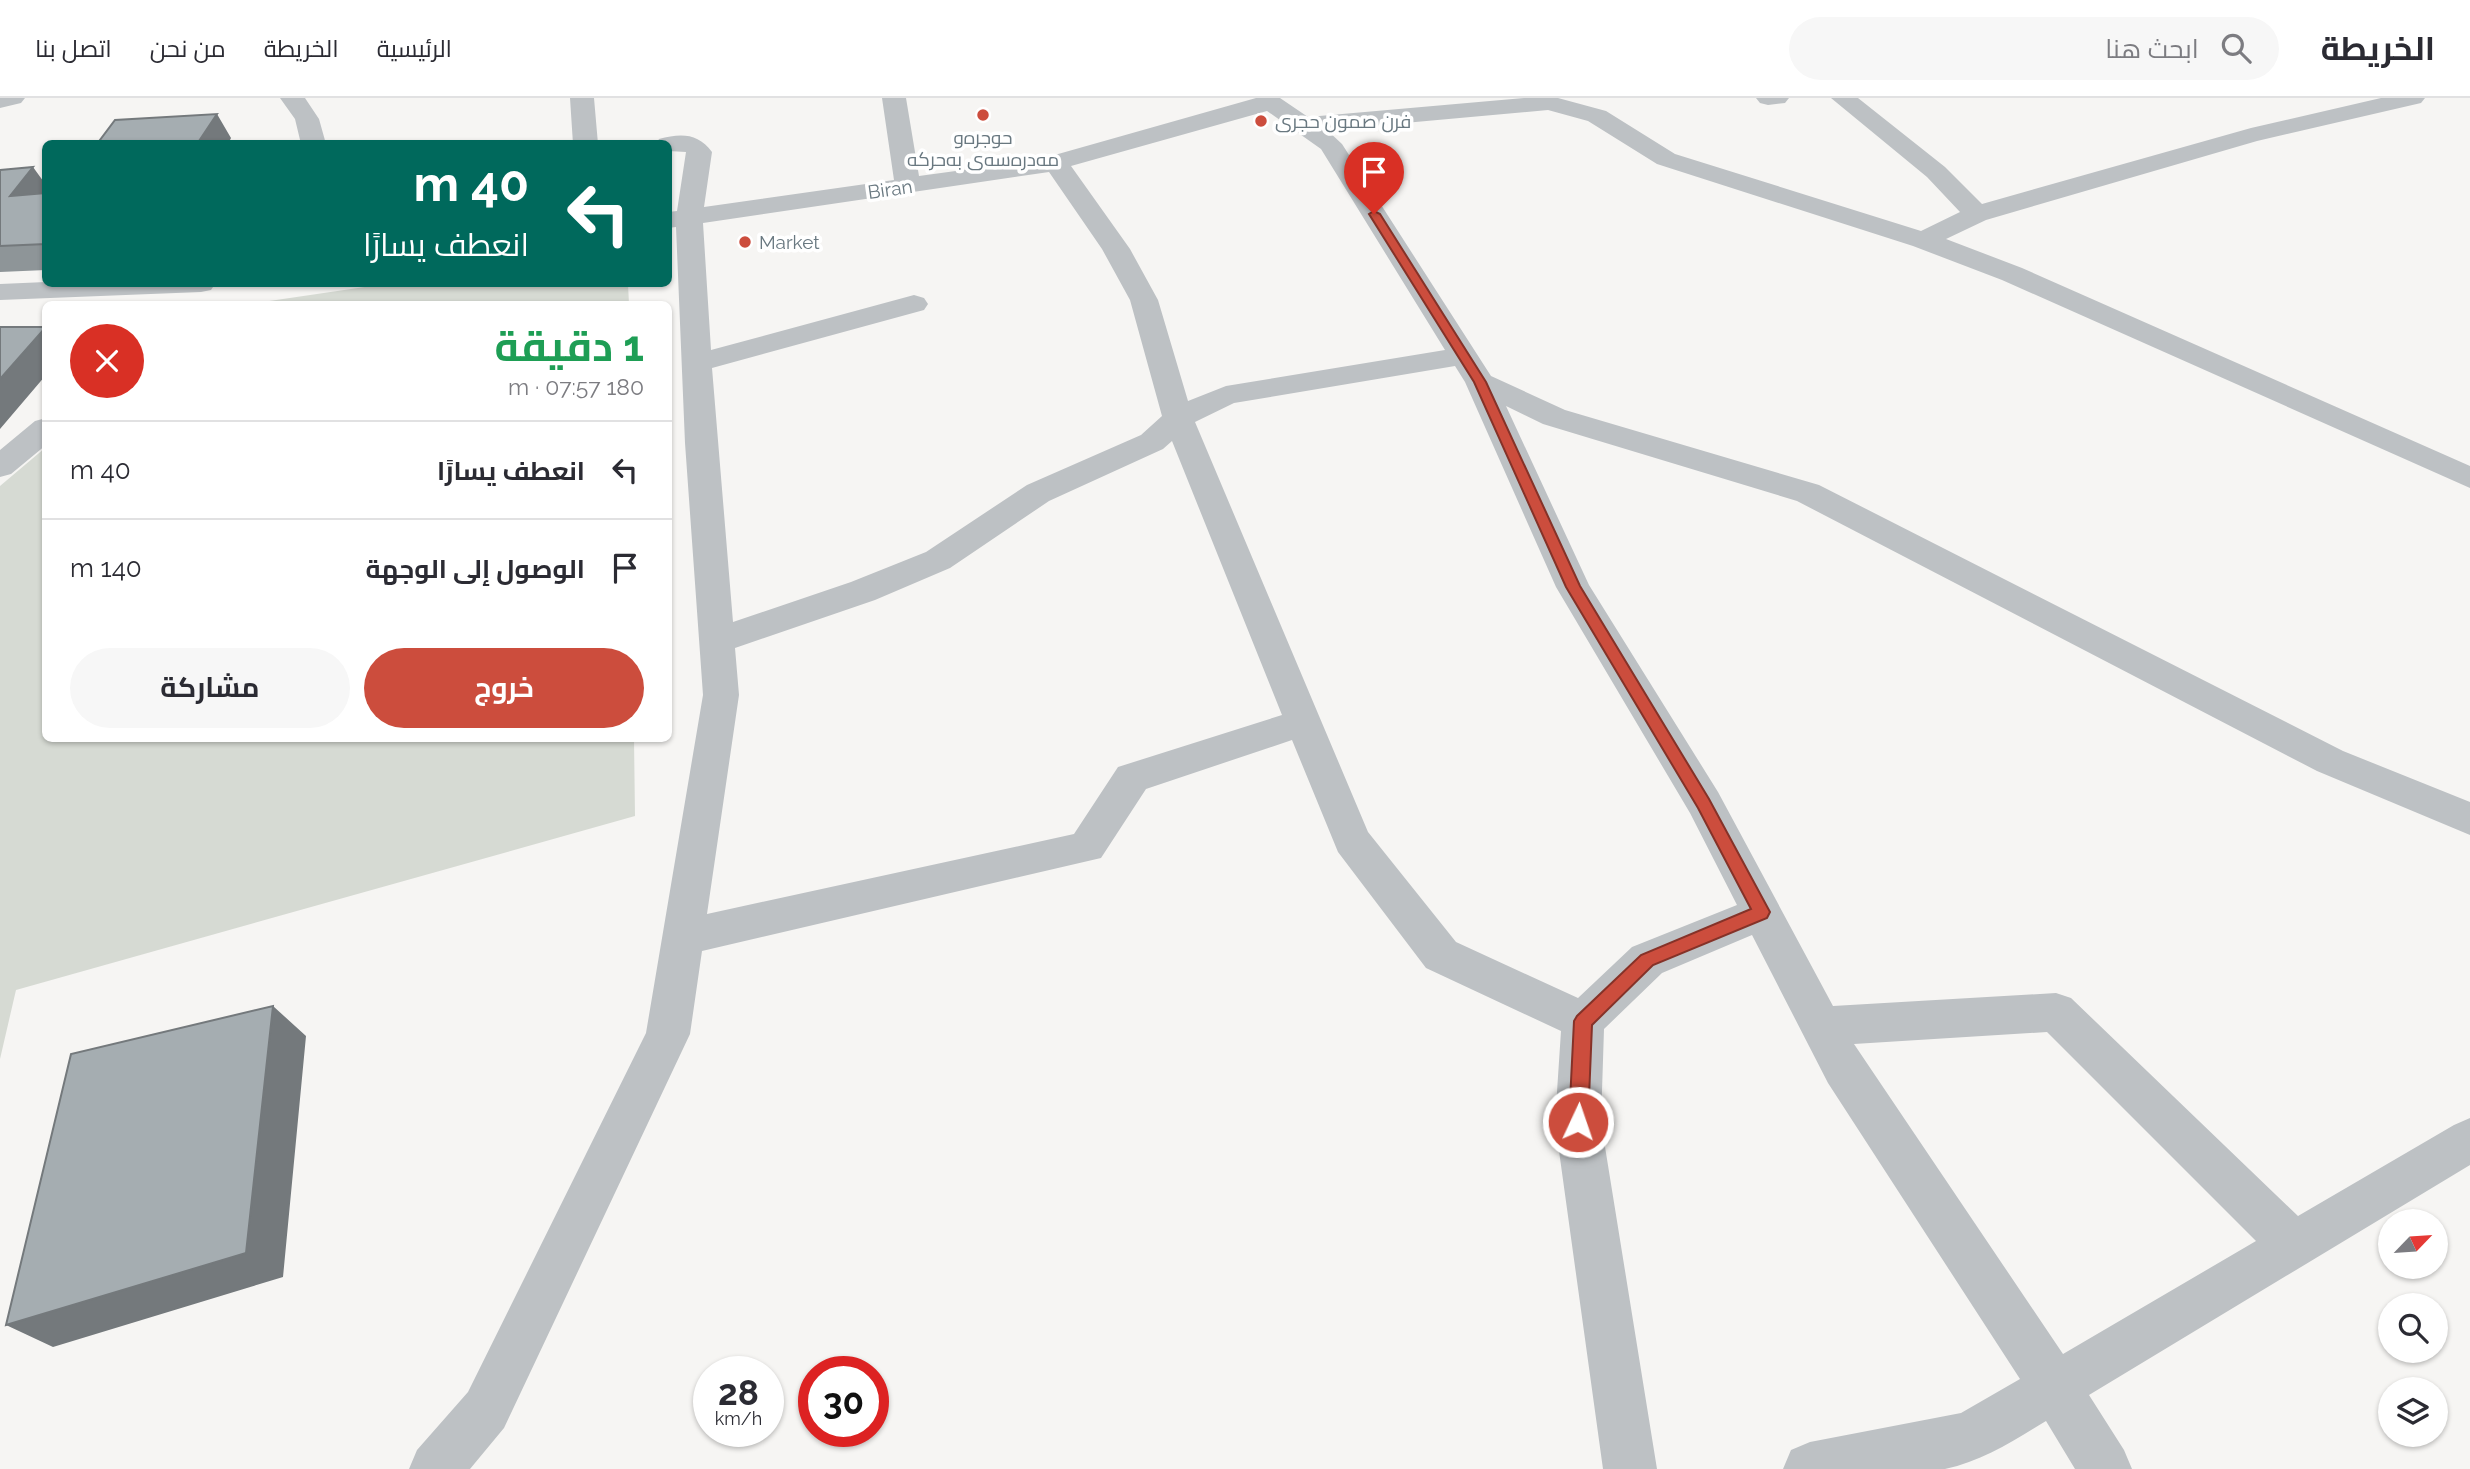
<!DOCTYPE html>
<html lang="ar">
<head>
<meta charset="utf-8">
<style>
  body { margin:0; font-family:Raleway,Cairo,sans-serif; background:#f7f7f7; color:#2b2b33; direction:rtl; height:100vh; display:flex; flex-direction:column; font-size:26px; white-space:nowrap }
  * { box-sizing:border-box; margin:0 }
  p { font-size:23px; color:#7c7c81 }
  .icon { flex:none; width:38px; height:38px; fill:none; stroke:currentColor; stroke-width:2; stroke-linecap:round; stroke-linejoin:round }
  .map { position:relative; flex:1; overflow:hidden; direction:ltr }
  .details { position:absolute; left:42px; top:203px; width:630px; height:441px; display:flex; flex-direction:column; background:#fff; border-radius:10px; box-shadow:0 2px 5px #0004; direction:rtl }
  .details>* { flex:none }
  .banner { position:absolute; left:42px; top:42px; width:630px; height:147px; border-radius:10px; box-shadow:0 2px 5px #0004; direction:rtl; background:#00695c; color:#fff; overflow:hidden }
  .needle { width:46px; rotate:65deg }
  .controls { position:absolute; left:2378px; top:1111px; display:grid; gap:14px }
  .controls a { display:grid; place-items:center; width:70px; height:70px; border-radius:50%; background:#fff; box-shadow:0 2px 5px #0004; font-size:35px }
  .speed { position:absolute; left:693px; top:1258px; display:flex; gap:14px; font-size:35px; font-weight:700; text-align:center }
  .speed>* { display:grid; place-content:center; width:91px; height:91px; border-radius:50%; background:#fff; box-shadow:0 2px 5px #0004; line-height:1 }
  .speed small { font-size:18px; font-weight:400 }
  .speed .limit { border:10px solid #d22; background:#fff; color:#111 }
  .pin { position:absolute; display:grid; place-items:center; width:60px; height:60px; color:#fff; margin:-72px -30px; border-radius:50% 50% 50% 0; rotate:-45deg; box-shadow:0 0 7px #0007 }
  .pin .icon { rotate:45deg }
  .me { position:absolute; width:77px; margin:-38px; rotate:3deg; stroke-linejoin:round; filter:drop-shadow(0 0 5px #0008) }
  .turn { display:flex; align-items:center; gap:24px; height:147px; padding:0 28px; font-size:32px }
  .turn .icon { width:91px; height:91px; stroke-width:2.5 }
  .turn b { display:block; font-size:49px; line-height:60px }
  .round { display:grid; place-items:center; flex:none; width:74px; height:74px; border-radius:37px; background:#f7f7f7 }
  .summary { display:flex; align-items:center; justify-content:space-between; height:119px; padding:0 28px }
  h1 { font-size:42px; font-weight:700; line-height:52px; color:#1e9e55 }
  .button { display:flex; gap:14px; margin-top:auto; padding:14px 28px }
  .button a { flex:1; height:80px; border-radius:42px; background:#cc4d3d; color:#fff; font-size:28px; font-weight:700; line-height:80px; text-align:center }
  .button a+a { background:#f7f7f7; color:#2b2b33 }
  ul { padding:0; list-style:none }
  li { display:flex; align-items:center; gap:21px; height:98px; padding:0 28px; border-top:2px solid #e1e1e2 }
  li div { flex:1 }
  li b { display:block; font-size:26px }
  li em { font-style:normal }
  header { display:flex; align-items:center; gap:42px; box-sizing:border-box; height:98px; padding:0 35px; background:#fff; border-bottom:2px solid #e1e1e2 }
  header strong { font-size:33px }
  nav { display:flex; gap:38px; margin-inline-start:auto; font-size:24px }
  .search { width:490px; height:63px; background:#f7f7f7; display:flex; align-items:center; gap:18px; box-sizing:border-box; padding:0 24px; border-radius:38px; color:#7c7c81; font-size:26px }
  .map>svg:first-child { display:block }
  .green { fill:#d6dad3 }
  .lines { fill:none; stroke-linecap:round; stroke-linejoin:round }
  .minor { fill:#bdc1c4; fill-rule:evenodd }
  .wall { fill:#8e9598 }
  .shaded-wall { fill:#74797c }
  .building { fill:#a5adb1; stroke:#74797c; stroke-width:2 }
  .route { fill:#cc4d3d; stroke:#853228; stroke-width:2 }
  .poi-dot { fill:#cc4d3d; stroke:#fff; stroke-width:2.5 }
  .labels { text-anchor:middle; stroke-width:7; stroke-linejoin:round; paint-order:stroke }
  .far-poi-label { font-size:19px; fill:#697880; stroke:#fff; text-anchor:start }
  .far-street-label { font-size:19px; fill:#697880; stroke:#fff }
</style>
</head>
<body>
<header>
<strong>الخريطة</strong>
<div class="search"><svg class="icon" aria-label="search" viewBox="0 0 24 24"><circle cx="10" cy="10" r="6"/><path d="M15 15l6 6"/></svg>ابحث هنا</div>
<nav><a>الرئيسية</a><a>الخريطة</a><a>من نحن</a><a>اتصل بنا</a></nav>
</header>
<div class="map">
<svg width="2470" height="1371" viewBox="0 0 2470 1371">
  <rect width="100%" height="100%" fill="#f6f5f3"/>
  <path class="green" d="M 385,186 L 628,186 L 629,206 L 249,206 Z
    M 45,350 L 46,640 L 634,641 L 635,718 L 16,892 L 0,961 L 0,388 Z"/>
  <g class="lines">
    <path class="minor" d="M 0,0 L 25,0 L 21,5 L 0,10 Z
      M 280,0 L 305,0 L 319,21 L 326,46 L 301,46 L 295,21 Z
      M 570,0 L 594,0 L 598,46 L 573,46 Z
      M 882,0 L 906,0 L 919,78 L 1037,62 L 1256,0 L 1280,0 L 1308,19 L 1524,0 L 1558,0 L 1606,13 L 1675,56 L 1921,133 L 1960,114 L 1927,79 L 1831,0 L 1858,0 L 1945,69 L 1982,106 L 2251,30 L 2381,0 L 2425,0 L 2421,5 L 2257,43 L 1986,122 L 1946,141 L 2022,170 L 2470,368 L 2470,390 L 2002,182 L 1913,148 L 1657,66 L 1588,23 L 1548,12 L 1327,32 L 1342,46 L 1491,278 L 1565,312 L 1819,387 L 2343,653 L 2470,704 L 2470,737 L 2317,673 L 1797,403 L 1543,326 L 1506,308 L 1589,487 L 1718,694 L 1833,908 L 2056,895 L 2071,900 L 2298,1118 L 2454,1027 L 2470,1020 L 2470,1067 L 2089,1297 L 2124,1352 L 2132,1371 L 2075,1371 L 2046,1323 C 2013,1343 1983,1363 1945,1371 L 1783,1371 L 1791,1352 L 1810,1344 L 1961,1315 L 2020,1281 L 1828,985 L 1752,837 L 1662,875 L 1604,931 L 1601,1024 L 1657,1371 L 1603,1371 L 1555,1024 L 1561,933 L 1426,870 L 1338,754 L 1292,642 L 1146,691 L 1101,760 L 702,853 L 690,936 L 504,1330 L 470,1371 L 409,1371 L 417,1352 L 468,1294 L 646,935 L 703,597 L 685,345 L 676,129 L 668,130 L 668,114 L 677,113 L 686,54 L 668,53 L 668,46 L 656,46 L 659,41 C 681,35 698,35 712,54 L 704,109 L 894,82 ZM 1267,13 L 1321,51 L 1445,252 L 1226,288 L 1188,303 L 1158,202 L 1130,151 L 1071,68 ZM 1049,74 L 1102,151 L 1130,202 L 1162,318 L 1141,337 L 1027,387 L 926,454 L 851,484 L 733,524 L 712,270 L 924,212 L 928,206 L 924,200 L 914,197 L 711,252 L 703,125 ZM 1455,268 L 1465,284 L 1556,489 L 1690,715 L 1737,807 L 1632,849 L 1578,900 L 1456,844 L 1368,734 L 1195,324 L 1234,305 ZM 1172,343 L 1282,617 L 1118,669 L 1074,736 L 707,816 L 739,597 L 735,550 L 875,502 L 950,470 L 1049,403 L 1163,351 ZM 2047,934 L 2256,1143 L 2063,1256 L 1854,946 Z
      M 1756,0 L 1789,0 L 1785,5 L 1768,7 L 1760,5 Z
      M 46,184 L 46,186 L 215,186 L 211,192 L 201,194 L 0,202 L 0,186 Z
      M 46,320 L 46,347 L 11,376 L 0,379 L 0,352 L 35,323 Z"/>
  </g>
  <path class="wall" d="M 0,72 L 46,87 L 46,172 L 0,174 Z"/>
  <path class="shaded-wall" d="M 217,16 L 231,40 L 228,46 L 197,46 Z
    M 33,69 L 46,87 L 46,100 L 10,98 Z
    M 46,229 L 46,277 L 0,331 L 0,281 Z
    M 273,908 L 306,938 L 283,1179 L 53,1249 L 6,1227 Z"/>
  <path class="building" d="M 217,16 L 197,46 L 97,46 L 115,22 Z
    M 33,69 L 10,98 L 46,95 L 46,146 L 0,148 L 0,72 Z
    M 0,229 L 46,229 L 0,281 Z
    M 273,908 L 246,1155 L 6,1227 L 71,956 Z"/>
  <path class="route" d="M 1374,113 L 1380,116 L 1486,284 L 1580,488 L 1709,701 L 1770,814 L 1767,820 L 1653,867 L 1592,927 L 1588,1024 L 1585,1030 L 1578,1033 L 1571,1030 L 1569,1024 L 1574,923 L 1577,918 L 1641,857 L 1751,811 L 1698,710 L 1566,489 L 1474,284 L 1369,116 Z"/>
  <g class="poi-dot">
    <circle cx="983" cy="17" r="7"/>
    <circle cx="1261" cy="23" r="7"/>
    <circle cx="745" cy="144" r="7"/>
  </g>
  <g class="labels">
    <g class="far-poi-label">
      <text x="1275" y="30">فرن صمون حجری</text>
      <text x="983" y="46" text-anchor="middle">حوجره‌و<tspan x="983" dy="22">مه‌دره‌سه‌ی به‌حرکه</tspan></text>
      <text x="759" y="151">Market</text>
    </g>
    <g class="far-street-label">
      <text transform="translate(890 91) rotate(-8)" y="7">Biran</text>
    </g>
  </g>
</svg>
<div class="controls">
<a><svg class="needle" viewBox="-14 -14 28 28"><path d="M0-13l5 13h-10z" fill="#e53935"/><path d="M0 13l5-13h-10z" fill="#7c7c81"/></svg></a>
<a><svg class="icon" aria-label="search" viewBox="0 0 24 24"><circle cx="10" cy="10" r="6"/><path d="M15 15l6 6"/></svg></a>
<a><svg class="icon" aria-label="layers" viewBox="0 0 24 24"><path d="M12 4l9 5-9 5-9-5zM3 14l9 5 9-5"/></svg></a>
</div>
<div class="speed"><div>28<small>km/h</small></div><div class="limit">30</div></div>
<div class="pin" style="left:1374px;top:116px;background:#d93025"><svg class="icon" aria-label="arrive" viewBox="0 0 24 24"><path d="M6 21V4h12l-3 4 3 4H6"/></svg></div>
<svg class="me" style="left:1578px;top:1024px" viewBox="-20 -20 40 40"><circle r="17" fill="#cc4d3d" stroke="#fff" stroke-width="3"/><path d="M0-11L8 9 0 5-8 9z" fill="#fff"/></svg>
<div class="banner">
<div class="turn"><svg class="icon" aria-label="left" viewBox="0 0 24 24"><path d="M17 20v-9H6M10 6l-5 5 5 5"/></svg><div><b>40 m</b>انعطف يسارًا</div></div>
</div>
<section class="details">
<div class="summary"><div><h1>1 دقيقة</h1><p>180 m · 07:57</p></div><a class="round" style="background:#d93025;color:#fff"><svg class="icon" aria-label="close" viewBox="0 0 24 24"><path d="M6 6l12 12M18 6L6 18"/></svg></a></div>
<ul>
<li><svg class="icon" aria-label="left" viewBox="0 0 24 24"><path d="M17 20v-9H6M10 6l-5 5 5 5"/></svg><div><b>انعطف يسارًا</b></div><em>40 m</em></li>
<li><svg class="icon" aria-label="arrive" viewBox="0 0 24 24"><path d="M6 21V4h12l-3 4 3 4H6"/></svg><div><b>الوصول إلى الوجهة</b></div><em>140 m</em></li>
</ul>
<div class="button"><a>خروج</a><a>مشاركة</a></div>
</section>
</div>
</body>
</html>
